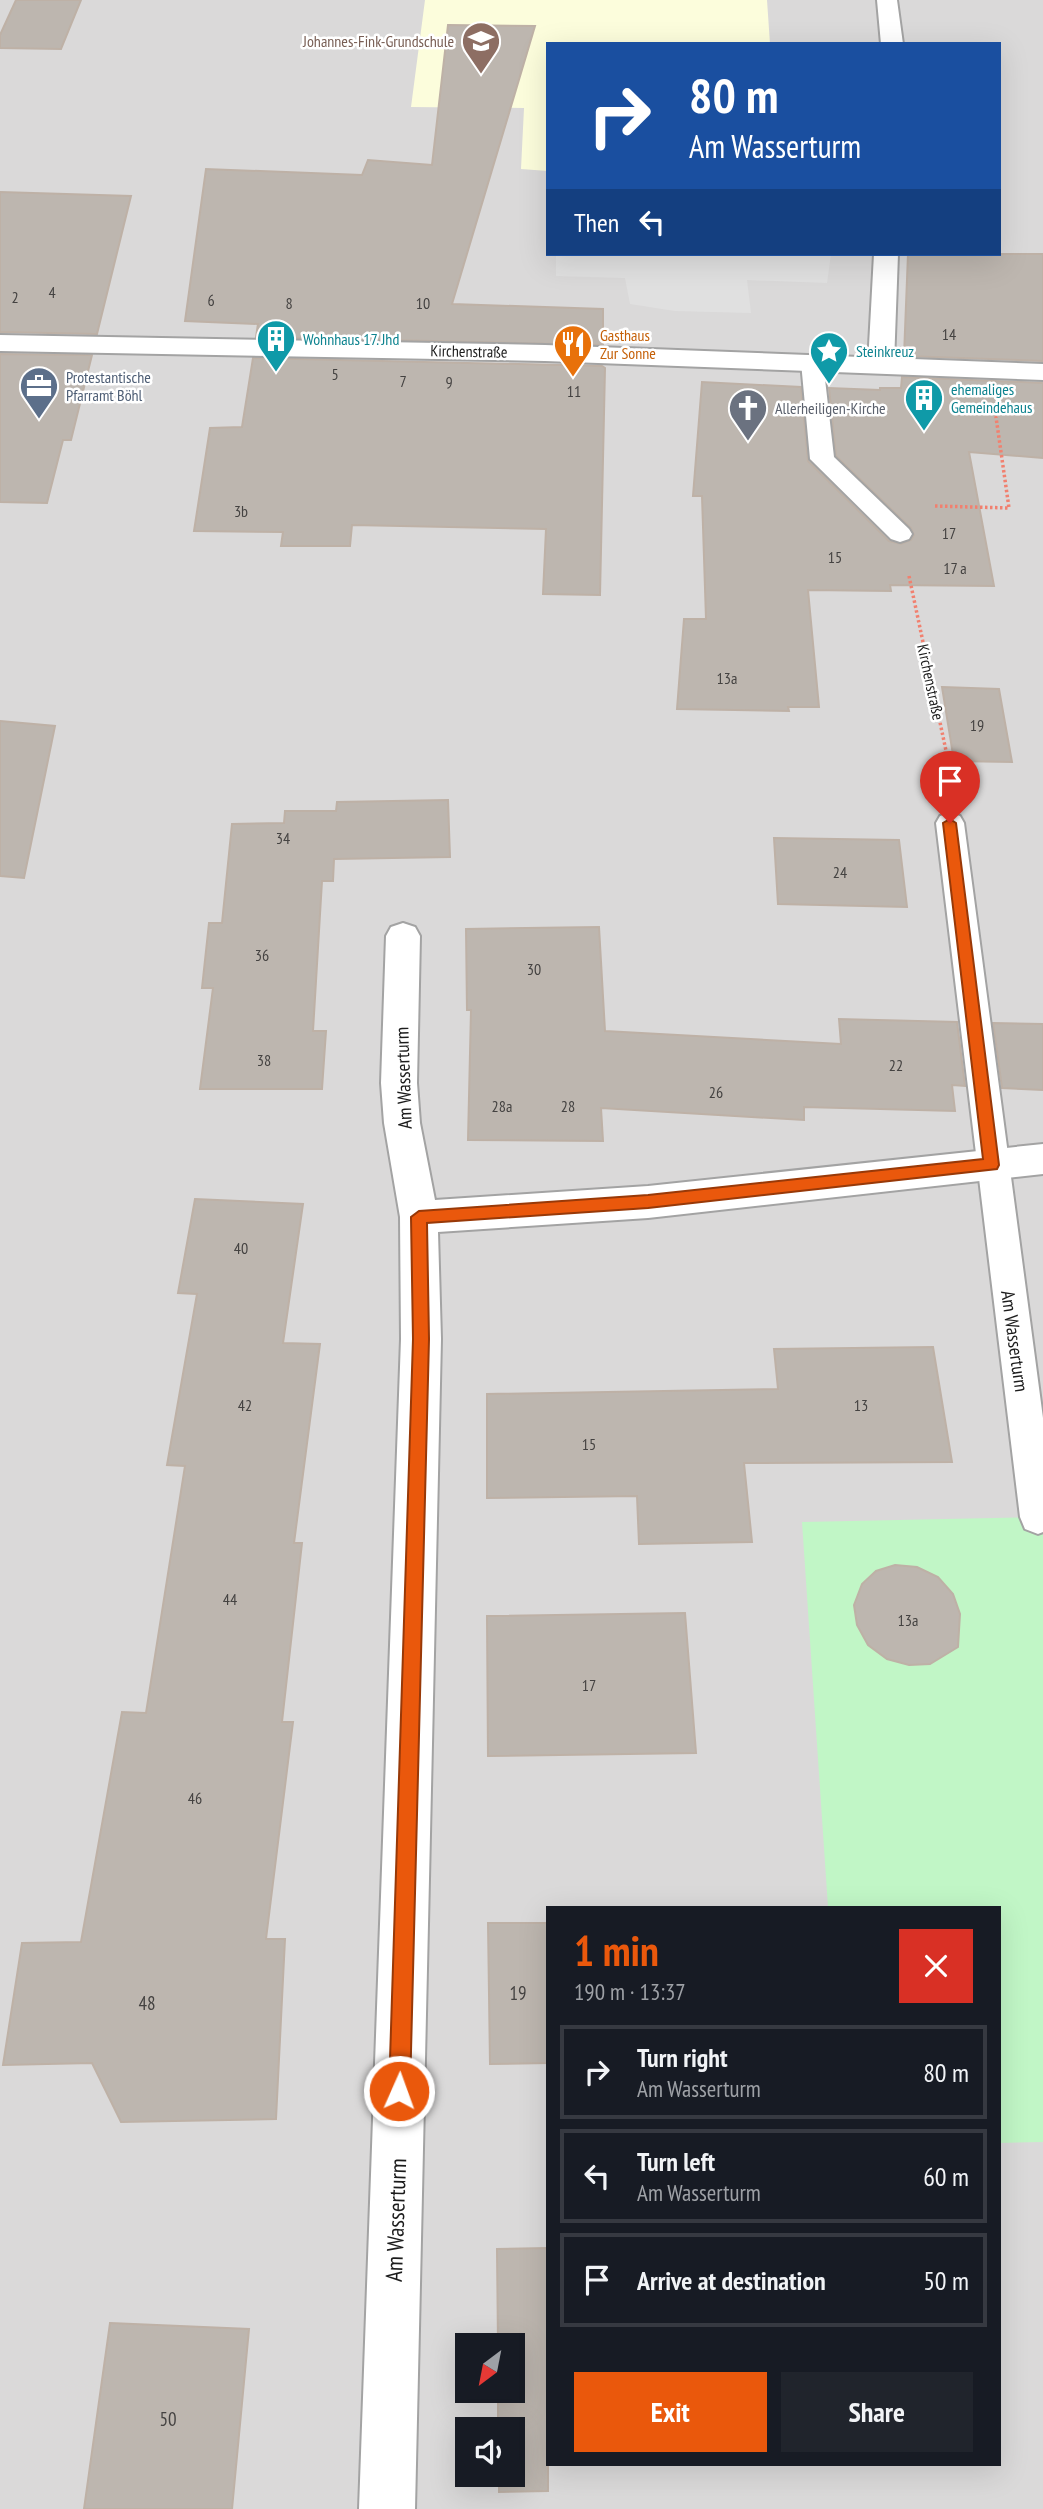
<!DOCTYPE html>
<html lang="en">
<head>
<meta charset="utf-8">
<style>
  body { margin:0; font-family:"PT Sans Narrow",sans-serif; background:#20242c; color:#f1f3f6; height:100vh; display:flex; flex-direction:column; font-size:26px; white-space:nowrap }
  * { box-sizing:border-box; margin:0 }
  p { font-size:23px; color:#9ea1a6 }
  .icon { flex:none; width:38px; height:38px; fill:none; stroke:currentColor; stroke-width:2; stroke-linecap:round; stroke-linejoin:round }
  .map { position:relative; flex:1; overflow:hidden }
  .drawer { position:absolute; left:546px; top:1906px; width:455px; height:560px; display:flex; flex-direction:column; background:#171b24; border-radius:0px; box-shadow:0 7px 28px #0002 }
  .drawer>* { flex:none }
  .banner { position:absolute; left:546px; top:42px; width:455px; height:214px; border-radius:0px; box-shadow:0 7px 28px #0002; background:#1a4fa0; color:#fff; overflow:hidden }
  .needle { width:46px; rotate:212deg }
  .buttons { position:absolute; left:455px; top:2333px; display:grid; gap:14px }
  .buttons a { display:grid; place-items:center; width:70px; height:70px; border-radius:0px; background:#171b24; box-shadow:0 7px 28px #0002; font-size:35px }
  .pin { position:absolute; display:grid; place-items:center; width:60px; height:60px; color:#fff; margin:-72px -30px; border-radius:50% 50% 50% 0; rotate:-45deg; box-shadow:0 0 7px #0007 }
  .pin .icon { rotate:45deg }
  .me { position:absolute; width:77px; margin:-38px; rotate:2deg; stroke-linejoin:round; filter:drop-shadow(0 0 5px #0008) }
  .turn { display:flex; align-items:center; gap:24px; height:147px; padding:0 28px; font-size:32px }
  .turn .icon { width:91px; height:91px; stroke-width:2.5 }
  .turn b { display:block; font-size:49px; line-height:60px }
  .then { display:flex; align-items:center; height:66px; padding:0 28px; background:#0003; gap:14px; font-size:26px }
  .round { display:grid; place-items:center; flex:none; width:74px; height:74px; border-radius:0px; background:#20242c }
  .head { display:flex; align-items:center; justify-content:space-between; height:119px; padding:0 28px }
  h1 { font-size:42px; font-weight:700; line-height:52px; color:#ea580c }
  .primary-button { display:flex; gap:14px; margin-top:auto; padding:14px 28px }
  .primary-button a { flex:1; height:80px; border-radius:0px; background:#ea580c; color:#fff; font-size:28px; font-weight:700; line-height:80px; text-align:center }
  .primary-button a+a { background:#20242c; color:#f1f3f6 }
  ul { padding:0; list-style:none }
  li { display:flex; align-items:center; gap:21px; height:94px; margin:0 14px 10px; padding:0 14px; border:4px solid #363941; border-radius:0px }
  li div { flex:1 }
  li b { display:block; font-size:26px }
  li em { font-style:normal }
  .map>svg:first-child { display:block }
  .residential { fill:#dad9d9; fill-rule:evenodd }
  .education { fill:#fcfddc }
  .park { fill:#c1f6c6 }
  .parking { fill:#e0e0e0 }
  .building { fill:#bdb6af; stroke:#beb1a6; stroke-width:2 }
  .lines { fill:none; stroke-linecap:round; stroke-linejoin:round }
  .service-casing { stroke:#a3a3a3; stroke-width:4 }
  .minor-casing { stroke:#a3a3a3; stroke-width:4 }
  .tertiary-casing { stroke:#a3a3a3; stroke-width:4 }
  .path-far1 { stroke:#f1806f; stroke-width:2.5; stroke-dasharray:2 2; stroke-linecap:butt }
  .path { stroke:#f1806f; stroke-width:3.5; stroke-dasharray:2.5 2.5; stroke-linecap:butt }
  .service { fill:#fff; fill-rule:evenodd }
  .minor { fill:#fff; fill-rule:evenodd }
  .tertiary { fill:#fff; fill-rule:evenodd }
  .route { fill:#ea580c; stroke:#983908; stroke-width:2 }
  .labels { text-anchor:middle; stroke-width:5; stroke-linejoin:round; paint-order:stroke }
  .far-education-label { font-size:16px; fill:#785e54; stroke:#fff; text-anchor:end }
  .number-label { font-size:16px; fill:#444241 }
  .far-food-label { font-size:16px; fill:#c56008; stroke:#fff; text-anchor:start }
  .far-culture-label { font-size:16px; fill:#0d838f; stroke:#fff; text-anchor:start }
  .far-street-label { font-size:16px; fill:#1c1c1c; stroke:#fff }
  .far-service-label { font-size:16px; fill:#4e5e75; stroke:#fff; text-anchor:start }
  .far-worship-label { font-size:16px; fill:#5b616d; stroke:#fff; text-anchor:start }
  .street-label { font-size:19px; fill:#1c1c1c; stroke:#fff }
  .near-number-label { font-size:19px; fill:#444241 }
  .near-street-label { font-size:23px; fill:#1c1c1c; stroke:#fff }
</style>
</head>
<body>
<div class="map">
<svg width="1043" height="2509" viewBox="0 0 1043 2509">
  <rect width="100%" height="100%" fill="#edeae3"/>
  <path class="residential" d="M 0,0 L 1043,0 L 1043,2509 L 0,2509 ZM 548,44 L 999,44 L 999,254 L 548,254 ZM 548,1908 L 999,1908 L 999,2464 L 548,2464 ZM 467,2345 L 513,2345 L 513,2390 L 467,2390 ZM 467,2429 L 513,2429 L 513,2474 L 467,2474 Z"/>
  <path class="education" d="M 425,0 L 767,0 L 770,44 L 548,44 L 548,171 L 521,169 L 524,108 L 411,107 Z"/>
  <path class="park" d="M 1043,1517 L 1043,2142 L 999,2143 L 999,1908 L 828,1907 L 802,1522 Z"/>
  <path class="parking" d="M 556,254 L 831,254 L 827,283 L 747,280 L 751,313 L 675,311 L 630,304 L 625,278 L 556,276 Z"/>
  <path class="building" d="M 16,0 L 81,0 L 61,49 L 0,48 L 0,35 Z
    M 448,25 L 535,26 L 452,304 L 603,309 L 603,345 L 256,337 L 258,324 L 185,321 L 206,169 L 362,175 L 368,160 L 432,165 Z
    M 0,192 L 131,196 L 97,334 L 0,332 Z
    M 908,254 L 1043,254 L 1043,361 L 904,356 Z
    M 0,354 L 92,355 L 71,440 L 63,440 L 47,503 L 0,502 Z
    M 253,358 L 602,366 L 605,368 L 600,595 L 543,594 L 546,529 L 352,525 L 350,546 L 281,546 L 283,532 L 194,531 L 210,428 L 242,427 Z
    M 902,377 L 1043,383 L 1043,458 L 969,452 L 994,586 L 890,585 L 891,591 L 808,590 L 819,707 L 788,707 L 789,711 L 677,709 L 684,619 L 706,619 L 702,496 L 693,496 L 702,382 L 801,387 L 808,461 L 889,541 L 901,544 L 911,540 L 914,535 L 911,528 L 836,456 L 829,388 L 880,390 L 880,388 L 901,388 Z
    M 942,687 L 999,689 L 1012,762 L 954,761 Z
    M 0,721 L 55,726 L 24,878 L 0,876 Z
    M 448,800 L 450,857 L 334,859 L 333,881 L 322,881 L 313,1031 L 326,1031 L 322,1089 L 200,1089 L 213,988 L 202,988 L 209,923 L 222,923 L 232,824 L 284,823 L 285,811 L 336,811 L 337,802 Z
    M 774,838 L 899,840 L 907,907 L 778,904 Z
    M 599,927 L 605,1031 L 841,1044 L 839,1019 L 957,1022 L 965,1086 L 952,1085 L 955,1111 L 804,1107 L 804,1120 L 601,1108 L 603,1141 L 468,1140 L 471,1010 L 467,1010 L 466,929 Z
    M 993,1023 L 1043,1024 L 1043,1090 L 1002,1088 Z
    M 195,1199 L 303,1204 L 283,1343 L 320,1344 L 294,1543 L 302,1543 L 282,1722 L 293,1722 L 266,1939 L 285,1939 L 276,2119 L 121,2122 L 92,2063 L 3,2065 L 22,1943 L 81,1942 L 122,1712 L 146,1713 L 185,1466 L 167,1465 L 197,1294 L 178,1293 Z
    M 933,1347 L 952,1462 L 744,1463 L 752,1542 L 639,1544 L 637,1496 L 487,1498 L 487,1394 L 778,1389 L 774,1349 Z
    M 895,1565 L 917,1567 L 938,1577 L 953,1594 L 960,1614 L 958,1647 L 930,1664 L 909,1665 L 887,1659 L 868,1645 L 857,1625 L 854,1605 L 862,1584 L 876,1571 Z
    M 685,1613 L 696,1753 L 488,1756 L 487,1616 Z
    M 488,1923 L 548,1923 L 548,2063 L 490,2064 Z
    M 548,2248 L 548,2491 L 499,2492 L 499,2474 L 513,2474 L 513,2429 L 498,2429 L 498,2393 L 513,2390 L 513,2345 L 498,2345 L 497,2249 Z
    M 110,2323 L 249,2329 L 232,2509 L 84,2509 Z"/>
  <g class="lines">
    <g class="service-casing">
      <path id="service" d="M 812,355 L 820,357 L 823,362 L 834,457 L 909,529 L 912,534 L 909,539 L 900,542 L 891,539 L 810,459 L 801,362 L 804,357 Z
        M 950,813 L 960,816 L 964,823 L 1043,1418 L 1043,1532 L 1038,1534 L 1025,1529 L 1020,1517 L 936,823 L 940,816 Z"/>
    </g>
    <g class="minor-casing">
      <path id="minor" d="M 877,0 L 897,0 L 903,44 L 881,44 Z
        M 874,254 L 898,254 L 894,364 L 890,370 L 881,372 L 872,370 L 868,364 Z
        M 403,923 L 415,927 L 420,936 L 417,1083 L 420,1123 L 435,1200 L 648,1186 L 1043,1144 L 1043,1174 L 648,1218 L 438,1232 L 441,1339 L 415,2509 L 359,2509 L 401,1339 L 400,1217 L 384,1123 L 381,1083 L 386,936 L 391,927 Z"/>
    </g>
    <g class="tertiary-casing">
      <path id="tertiary" d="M 0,335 L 545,345 L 1043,364 L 1043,380 L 545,361 L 0,351 Z"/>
    </g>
    <path class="path-far1" d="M 995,412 L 996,418"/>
    <path class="path" d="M 935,506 L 1009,508 L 996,417
      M 909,576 L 952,779"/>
    <use href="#service" class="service"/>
    <use href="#minor" class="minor"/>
    <use href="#tertiary" class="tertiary"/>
  </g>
  <path class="route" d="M 950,819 L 956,823 L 999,1165 L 997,1169 L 648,1208 L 427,1223 L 429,1339 L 410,2091 L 407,2099 L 399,2102 L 392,2099 L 389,2091 L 413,1339 L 411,1217 L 419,1211 L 648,1195 L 983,1159 L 943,823 Z"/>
  <defs>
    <g id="school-pin" transform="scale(2.0125)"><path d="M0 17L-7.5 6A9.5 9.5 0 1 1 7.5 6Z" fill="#8d6e63" stroke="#fff"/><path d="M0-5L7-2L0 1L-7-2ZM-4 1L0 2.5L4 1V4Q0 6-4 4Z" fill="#fff"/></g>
    <g id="building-pin" transform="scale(2.0125)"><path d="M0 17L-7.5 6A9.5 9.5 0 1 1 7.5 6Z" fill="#0f9aa8" stroke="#fff"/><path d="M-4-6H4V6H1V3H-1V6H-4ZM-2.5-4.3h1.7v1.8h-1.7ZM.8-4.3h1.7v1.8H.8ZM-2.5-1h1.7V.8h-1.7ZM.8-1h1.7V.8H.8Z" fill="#fff"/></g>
    <g id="restaurant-pin" transform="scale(2.0125)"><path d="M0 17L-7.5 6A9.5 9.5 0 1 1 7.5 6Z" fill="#e8710a" stroke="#fff"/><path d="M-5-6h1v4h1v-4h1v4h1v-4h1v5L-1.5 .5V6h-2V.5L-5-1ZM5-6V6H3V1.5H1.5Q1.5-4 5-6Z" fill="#fff"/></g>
    <g id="sight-pin" transform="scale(2.0125)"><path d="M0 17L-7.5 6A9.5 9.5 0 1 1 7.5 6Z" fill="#0f9aa8" stroke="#fff"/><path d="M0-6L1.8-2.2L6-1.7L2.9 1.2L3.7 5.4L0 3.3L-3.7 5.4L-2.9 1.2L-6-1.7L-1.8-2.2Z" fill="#fff"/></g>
    <g id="office-pin" transform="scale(2.0125)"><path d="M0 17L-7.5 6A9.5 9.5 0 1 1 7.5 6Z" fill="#5c6f8a" stroke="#fff"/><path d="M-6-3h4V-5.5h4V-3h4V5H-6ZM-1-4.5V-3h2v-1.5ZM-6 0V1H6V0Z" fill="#fff"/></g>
    <g id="church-pin" transform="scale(2.0125)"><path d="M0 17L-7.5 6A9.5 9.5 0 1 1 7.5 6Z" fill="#6b7280" stroke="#fff"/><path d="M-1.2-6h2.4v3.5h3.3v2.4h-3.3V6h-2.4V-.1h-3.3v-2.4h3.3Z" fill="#fff"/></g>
  </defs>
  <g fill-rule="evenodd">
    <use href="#school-pin" x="481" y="41"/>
    <use href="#building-pin" x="276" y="339"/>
    <use href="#restaurant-pin" x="573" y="344"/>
    <use href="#sight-pin" x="829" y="351"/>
    <use href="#office-pin" x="39" y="386"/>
    <use href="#building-pin" x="924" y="398"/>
    <use href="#church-pin" x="748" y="408"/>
  </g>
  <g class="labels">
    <g class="far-education-label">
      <text x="454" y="47">Johannes-Fink-Grundschule</text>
    </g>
    <g class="number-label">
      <text x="52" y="298">4</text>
      <text x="15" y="303">2</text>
      <text x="211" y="306">6</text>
      <text x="289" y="309">8</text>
      <text x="423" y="309">10</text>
      <text x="949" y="340">14</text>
      <text x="335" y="380">5</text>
      <text x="403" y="387">7</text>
      <text x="449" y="388">9</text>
      <text x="574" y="397">11</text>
      <text x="241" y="517">3b</text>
      <text x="949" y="539">17</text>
      <text x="835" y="563">15</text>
      <text x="955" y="574">17 a</text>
      <text x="727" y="684">13a</text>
      <text x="977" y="731">19</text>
      <text x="283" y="844">34</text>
      <text x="840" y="878">24</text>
      <text x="262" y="961">36</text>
      <text x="534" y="975">30</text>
      <text x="264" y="1066">38</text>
      <text x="896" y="1071">22</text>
      <text x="716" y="1098">26</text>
      <text x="502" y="1112">28a</text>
      <text x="568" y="1112">28</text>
      <text x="241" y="1254">40</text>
      <text x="245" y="1411">42</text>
      <text x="861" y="1411">13</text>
      <text x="589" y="1450">15</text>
      <text x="230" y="1605">44</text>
      <text x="908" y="1626">13a</text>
      <text x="589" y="1691">17</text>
      <text x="195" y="1804">46</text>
    </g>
    <g class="far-food-label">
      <text x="600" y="341">Gasthaus<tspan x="600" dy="18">Zur Sonne</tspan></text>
    </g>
    <g class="far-culture-label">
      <text x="303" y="345">Wohnhaus 17. Jhd</text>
      <text x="856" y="357">Steinkreuz</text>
      <text x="951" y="395">ehemaliges<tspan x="951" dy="18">Gemeindehaus</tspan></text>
    </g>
    <g class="far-street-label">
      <text transform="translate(469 351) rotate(1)" y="6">Kirchenstraße</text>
      <text transform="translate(931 682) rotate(78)" y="6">Kirchenstraße</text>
    </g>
    <g class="far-service-label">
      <text x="66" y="383">Protestantische<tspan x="66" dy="18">Pfarramt Böhl</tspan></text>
    </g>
    <g class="far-worship-label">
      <text x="775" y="414">Allerheiligen-Kirche</text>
    </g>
    <g class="street-label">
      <text transform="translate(403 1078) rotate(-92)" y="7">Am Wasserturm</text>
      <text transform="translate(1015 1341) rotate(82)" y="7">Am Wasserturm</text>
    </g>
    <g class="near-number-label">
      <text x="518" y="2000">19</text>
      <text x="147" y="2010">48</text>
      <text x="168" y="2426">50</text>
    </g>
    <g class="near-street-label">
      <text transform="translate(396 2220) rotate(-88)" y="8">Am Wasserturm</text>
    </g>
  </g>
</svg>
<div class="buttons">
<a><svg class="needle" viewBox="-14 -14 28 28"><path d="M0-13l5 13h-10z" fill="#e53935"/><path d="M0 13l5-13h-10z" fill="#9ea1a6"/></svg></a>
<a><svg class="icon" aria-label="sound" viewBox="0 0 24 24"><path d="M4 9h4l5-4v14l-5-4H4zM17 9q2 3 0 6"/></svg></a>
</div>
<div class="pin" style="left:950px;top:823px;background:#d93025"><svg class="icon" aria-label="arrive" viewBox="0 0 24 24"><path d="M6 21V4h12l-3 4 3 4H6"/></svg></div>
<svg class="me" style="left:399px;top:2091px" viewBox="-20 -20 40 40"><circle r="17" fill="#ea580c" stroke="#fff" stroke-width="3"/><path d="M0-11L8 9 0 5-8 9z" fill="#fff"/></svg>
<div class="banner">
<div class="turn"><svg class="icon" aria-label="right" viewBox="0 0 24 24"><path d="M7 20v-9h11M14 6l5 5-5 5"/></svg><div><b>80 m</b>Am Wasserturm</div></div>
<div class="then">Then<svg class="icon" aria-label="left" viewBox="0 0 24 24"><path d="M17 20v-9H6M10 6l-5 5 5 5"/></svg></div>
</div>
<section class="drawer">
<div class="head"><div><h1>1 min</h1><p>190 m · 13:37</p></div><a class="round" style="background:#d93025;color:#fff"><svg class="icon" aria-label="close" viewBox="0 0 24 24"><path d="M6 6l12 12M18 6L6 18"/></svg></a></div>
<ul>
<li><svg class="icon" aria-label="right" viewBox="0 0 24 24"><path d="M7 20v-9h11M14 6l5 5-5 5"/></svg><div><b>Turn right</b><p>Am Wasserturm</p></div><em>80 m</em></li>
<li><svg class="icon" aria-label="left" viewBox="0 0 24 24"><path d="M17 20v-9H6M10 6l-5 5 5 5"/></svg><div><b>Turn left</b><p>Am Wasserturm</p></div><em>60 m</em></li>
<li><svg class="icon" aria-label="arrive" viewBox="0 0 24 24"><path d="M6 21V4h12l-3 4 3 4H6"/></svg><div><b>Arrive at destination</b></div><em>50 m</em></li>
</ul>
<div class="primary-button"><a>Exit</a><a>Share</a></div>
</section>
</div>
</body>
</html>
